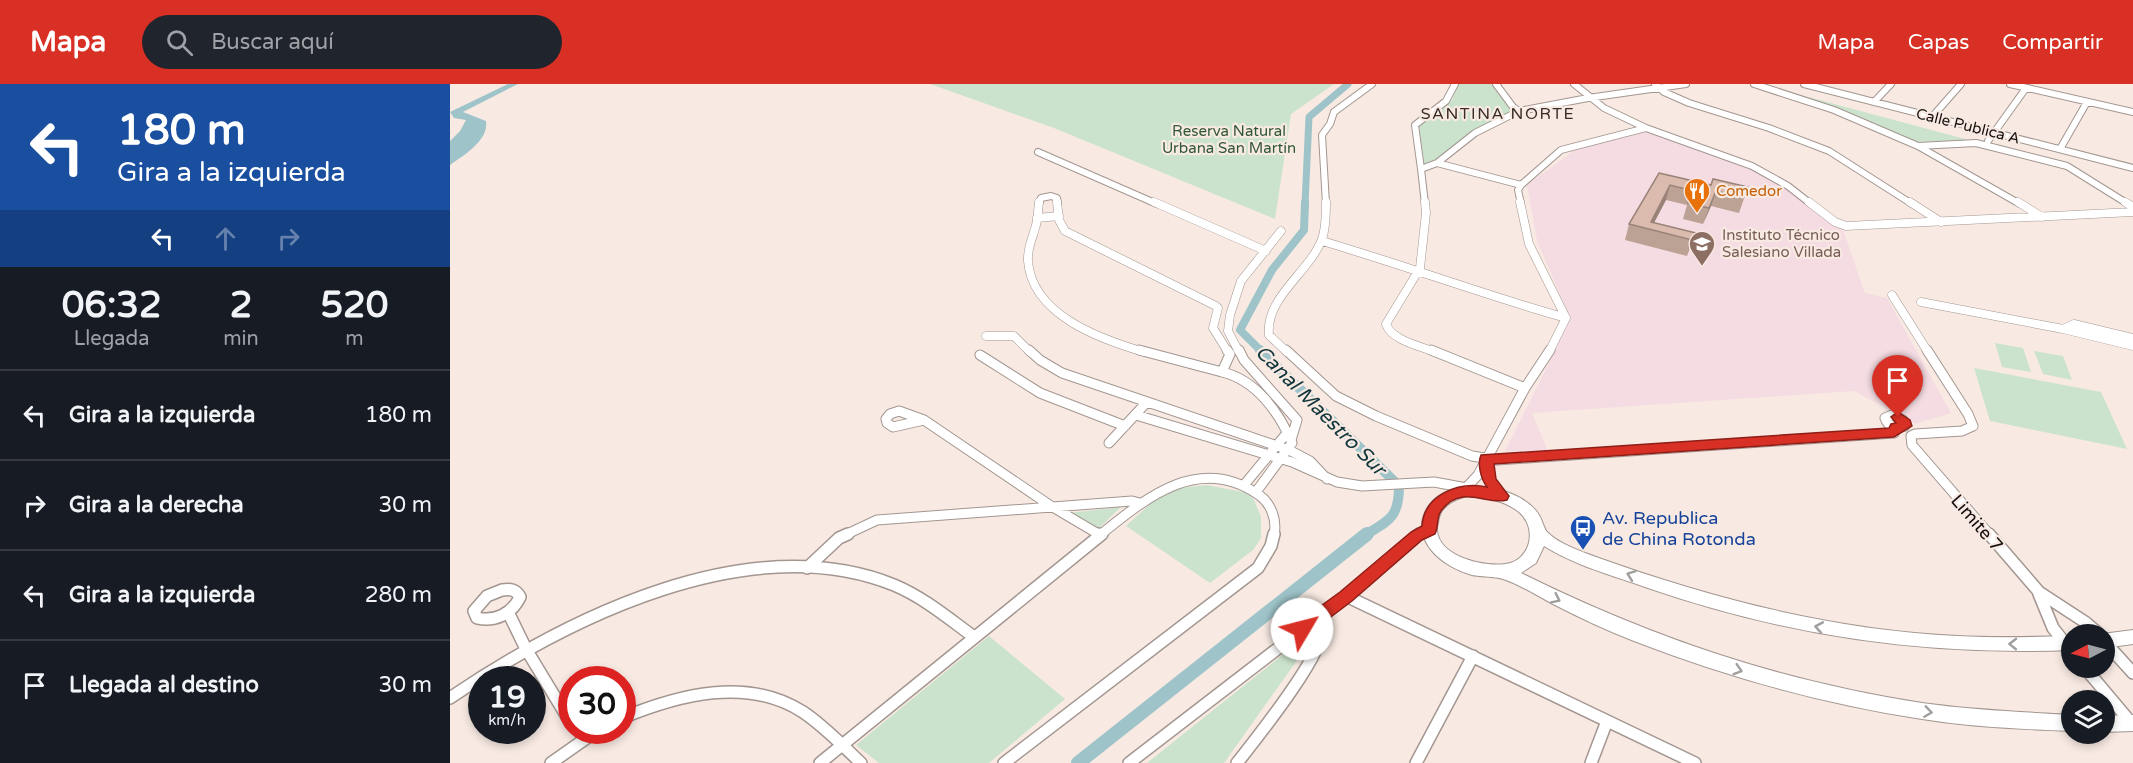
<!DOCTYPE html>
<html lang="es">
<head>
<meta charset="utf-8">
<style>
  body { margin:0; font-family:"Varela Round",sans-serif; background:#20242c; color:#f1f3f6; height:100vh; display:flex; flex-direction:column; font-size:22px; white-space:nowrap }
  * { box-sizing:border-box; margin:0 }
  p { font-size:20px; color:#9ea1a6 }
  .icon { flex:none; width:33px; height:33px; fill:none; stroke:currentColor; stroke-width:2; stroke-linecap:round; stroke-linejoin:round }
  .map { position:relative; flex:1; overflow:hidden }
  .details { display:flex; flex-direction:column; background:#171b24; width:450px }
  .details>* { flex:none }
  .hud { background:#1a4fa0; color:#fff; overflow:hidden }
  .needle { width:39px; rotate:264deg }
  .tools { position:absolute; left:1611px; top:540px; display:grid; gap:12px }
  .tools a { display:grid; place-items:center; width:54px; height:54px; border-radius:50%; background:#171b24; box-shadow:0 3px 9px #0003; font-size:30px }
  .speed { position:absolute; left:18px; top:582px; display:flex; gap:12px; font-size:30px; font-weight:700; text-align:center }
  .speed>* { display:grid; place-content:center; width:78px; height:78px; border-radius:50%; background:#171b24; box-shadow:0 3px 9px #0003; line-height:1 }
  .speed small { font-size:15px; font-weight:400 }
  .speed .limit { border:9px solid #d22; background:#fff; color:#111 }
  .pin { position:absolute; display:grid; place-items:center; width:51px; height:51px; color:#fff; margin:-62px -26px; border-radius:50% 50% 50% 0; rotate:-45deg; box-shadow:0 0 6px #0007 }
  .pin .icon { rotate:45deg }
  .me { position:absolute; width:66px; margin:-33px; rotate:53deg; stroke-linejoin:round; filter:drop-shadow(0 0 4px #0008) }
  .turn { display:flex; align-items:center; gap:21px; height:126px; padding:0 18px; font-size:27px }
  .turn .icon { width:78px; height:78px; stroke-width:2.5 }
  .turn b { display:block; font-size:42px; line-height:51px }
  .lanes { display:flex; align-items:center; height:57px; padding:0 18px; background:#0003; justify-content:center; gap:30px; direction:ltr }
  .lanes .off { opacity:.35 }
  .eta { display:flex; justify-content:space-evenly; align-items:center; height:102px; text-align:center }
  .eta b { font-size:36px; font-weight:800; line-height:42px }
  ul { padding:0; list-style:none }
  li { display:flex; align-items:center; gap:18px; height:90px; padding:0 18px; border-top:2px solid #363941 }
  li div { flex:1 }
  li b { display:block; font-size:22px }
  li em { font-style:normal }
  header { display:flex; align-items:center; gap:36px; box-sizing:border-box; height:84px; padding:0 30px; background:#d93025; color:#fff }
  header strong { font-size:28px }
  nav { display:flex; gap:33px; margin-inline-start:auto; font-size:21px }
  .search { width:420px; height:54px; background:#20242c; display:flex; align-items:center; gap:15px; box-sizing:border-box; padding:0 21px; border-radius:33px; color:#9ea1a6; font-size:22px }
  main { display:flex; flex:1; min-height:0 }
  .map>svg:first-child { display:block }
  .education { fill:#f5dbe2 }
  .green { fill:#cbe3cd }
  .water { fill:#9ec4c9 }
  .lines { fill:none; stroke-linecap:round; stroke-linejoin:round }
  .canal-far3 { stroke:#9ec4c9; stroke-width:7 }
  .canal-far2 { stroke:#9ec4c9; stroke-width:8 }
  .canal-far1 { stroke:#9ec4c9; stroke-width:10 }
  .canal { stroke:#9ec4c9; stroke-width:14 }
  .minor-far3-casing { stroke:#a39690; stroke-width:8 }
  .minor-far2-casing { stroke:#a39690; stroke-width:9 }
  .minor-far1-casing { stroke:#a39690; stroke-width:11 }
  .minor-casing { stroke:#a39690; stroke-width:14 }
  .secondary-casing { stroke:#a39690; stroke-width:2 }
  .minor-far3 { stroke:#fff; stroke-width:6 }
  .minor-far2 { stroke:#fff; stroke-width:8 }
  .minor-far1 { stroke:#fff; stroke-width:9 }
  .minor { stroke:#fff; stroke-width:11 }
  .secondary { fill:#fff; fill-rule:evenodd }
  .wall { fill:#bca195 }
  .shaded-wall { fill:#998379 }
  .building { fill:#dbbbad; stroke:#998379; stroke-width:1.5 }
  .oneway { stroke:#a19f9e }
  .route { fill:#d93025; stroke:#8d1f18; stroke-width:1.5 }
  .labels { text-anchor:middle; stroke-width:4.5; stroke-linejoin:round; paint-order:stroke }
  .far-street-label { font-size:15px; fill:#140f0d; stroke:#f8eae3 }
  .far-park-label { font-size:15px; fill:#305736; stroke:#f8eae3 }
  .far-food-label { font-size:15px; fill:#c56008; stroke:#f8eae3; text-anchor:start }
  .far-education-label { font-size:15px; fill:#785e54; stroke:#f8eae3; text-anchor:start }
  .far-neighbourhood-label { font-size:16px; letter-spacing:1.5px; fill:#382d28; stroke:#f8eae3 }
  .transit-label { font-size:18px; fill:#164399; stroke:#f8eae3; text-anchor:start }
  .street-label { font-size:18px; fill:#140f0d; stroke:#f8eae3 }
  .water-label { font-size:20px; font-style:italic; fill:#10363b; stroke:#f8eae3 }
</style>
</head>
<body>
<header>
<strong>Mapa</strong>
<div class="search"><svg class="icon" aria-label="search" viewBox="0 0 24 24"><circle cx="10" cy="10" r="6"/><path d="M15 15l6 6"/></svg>Buscar aquí</div>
<nav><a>Mapa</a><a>Capas</a><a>Compartir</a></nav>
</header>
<main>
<section class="details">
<div class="hud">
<div class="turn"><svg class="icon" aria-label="left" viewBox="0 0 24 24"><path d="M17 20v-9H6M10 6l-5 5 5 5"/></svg><div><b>180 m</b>Gira a la izquierda</div></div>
<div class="lanes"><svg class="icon" aria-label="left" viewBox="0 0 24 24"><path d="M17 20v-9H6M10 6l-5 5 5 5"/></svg><svg class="icon off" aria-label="ahead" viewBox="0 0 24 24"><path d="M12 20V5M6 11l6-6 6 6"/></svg><svg class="icon off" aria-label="right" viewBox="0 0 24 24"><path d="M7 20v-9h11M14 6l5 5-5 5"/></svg></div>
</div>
<div class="eta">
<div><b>06:32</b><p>Llegada</p></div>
<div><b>2</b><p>min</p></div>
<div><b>520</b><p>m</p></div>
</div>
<ul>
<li><svg class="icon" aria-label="left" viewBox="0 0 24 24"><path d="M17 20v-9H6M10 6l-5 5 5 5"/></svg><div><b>Gira a la izquierda</b></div><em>180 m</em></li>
<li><svg class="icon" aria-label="right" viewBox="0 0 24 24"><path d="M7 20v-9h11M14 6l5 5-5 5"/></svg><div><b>Gira a la derecha</b></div><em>30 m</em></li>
<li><svg class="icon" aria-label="left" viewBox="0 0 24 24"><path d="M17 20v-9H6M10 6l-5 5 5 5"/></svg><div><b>Gira a la izquierda</b></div><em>280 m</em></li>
<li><svg class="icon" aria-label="arrive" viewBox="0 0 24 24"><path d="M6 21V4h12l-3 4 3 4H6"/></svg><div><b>Llegada al destino</b></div><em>30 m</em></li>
</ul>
</section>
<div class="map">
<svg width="1683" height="679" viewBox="0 0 1683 679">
  <rect width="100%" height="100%" fill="#f8eae3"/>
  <path class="education" d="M 1197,48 L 1284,76 L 1328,99 L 1393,146 L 1415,209 L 1437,214 L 1501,329 L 1465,340 L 1404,307 L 1082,329 L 1098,367 L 1055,367 L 1121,235 L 1087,157 L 1077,101 L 1125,66 Z"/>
  <path class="green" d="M 480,0 L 884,0 L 841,30 L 825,135 L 604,44 Z
    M 1008,0 L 1042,0 L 1063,27 L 1021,49 L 978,81 L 974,81 L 969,42 L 1002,16 Z
    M 1336,7 L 1515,55 L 1517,56 L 1465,58 Z
    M 1545,259 L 1573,264 L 1581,288 L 1552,283 Z
    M 1584,267 L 1613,272 L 1622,296 L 1593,290 Z
    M 1524,284 L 1651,308 L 1677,365 L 1540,337 Z
    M 757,401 L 798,409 L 804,416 L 811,433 L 811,454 L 803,466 L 760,499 L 676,442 L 700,420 L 727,404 Z
    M 671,423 L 647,446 L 619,429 Z
    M 539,552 L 615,615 L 539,679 L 429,679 L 406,661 Z
    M 846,560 L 853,568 L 774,679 L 697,679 Z"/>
  <path class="water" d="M 58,0 L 68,0 L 13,28 L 36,37 C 39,56 14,71 0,81 L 0,57 L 10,47 L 16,36 L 4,34 L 0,28 Z"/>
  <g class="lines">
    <path class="canal-far3" d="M 855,120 L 859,33 L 898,0"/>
    <path class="canal-far2" d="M 812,268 L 790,246 L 822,186 L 854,146 L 855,118"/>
    <path class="canal-far1" d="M 810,266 L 949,402 C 949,433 940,436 915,451"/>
    <path class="canal" d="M 628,679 L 917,450"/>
    <g class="minor-far3-casing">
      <path id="minor-far3" d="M 1046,0 L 1063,23 L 1069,27
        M 1124,0 L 1154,24 L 1196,44
        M 1205,0 L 1214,8 L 1239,19 L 1319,44 L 1379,67 L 1462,120
        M 1304,0 L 1384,26 L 1468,62 L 1526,59 L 1617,82 L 1678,120
        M 1354,0 L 1683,84
        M 1560,0 L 1683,28
        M 1424,18 L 1441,0
        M 1482,33 L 1511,0
        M 1538,57 L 1576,4
        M 1468,62 L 1570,120
        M 1610,65 L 1637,18
        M 588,68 L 707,120
        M 987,79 L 1025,49 L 1069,27 L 1138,14 L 1236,0
        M 971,85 L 965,41 L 996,17 L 1005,0
        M 589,120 L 591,114 L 601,112 L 607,114 L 608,120
        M 876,120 L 872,51 L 880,40 L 884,28 L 922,0
        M 975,120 L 971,85 L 987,79 L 1071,101
        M 1071,120 L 1068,106 L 1071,101 L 1111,66 L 1196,44 L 1302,82 L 1338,102 L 1361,120"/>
    </g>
    <g class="minor-far2-casing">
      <path id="minor-far2" d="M 589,118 C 588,126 588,134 586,141 C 583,153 577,164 578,177 C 582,231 650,255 694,268
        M 607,118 L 609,136 L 615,147 L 766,222 L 768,224 L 763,244 L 778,268
        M 704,118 L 816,167
        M 975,118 L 976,129 L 970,184 L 936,240 C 941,256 970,262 985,268
        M 1070,118 L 1079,160 L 1116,234 L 1099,268
        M 1359,118 L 1385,138 L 1396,142 L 1683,128
        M 1460,118 L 1491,138
        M 1568,118 L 1592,133
        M 1675,118 L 1683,123
        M 587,134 L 609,132
        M 872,157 C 954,181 1034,211 1116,234
        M 1442,211 L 1478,268
        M 1471,218 L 1613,245 L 1683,262
        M 1613,245 L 1624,240 L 1683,254
        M 536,252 L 564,252 L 580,268
        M 789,268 L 778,247 L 780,231 L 791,197 L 831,147
        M 837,268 L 819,251 C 815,213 860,188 872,155 C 876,144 876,130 876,118"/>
    </g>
    <g class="minor-far1-casing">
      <path id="minor-far1" d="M 579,266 L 590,276 L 612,289 L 839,366 L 860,377 L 877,395
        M 689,266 L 772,288
        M 789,266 L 794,276 L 847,336 L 841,356
        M 836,266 L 886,312 L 926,332 L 1022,372 L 1047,376 L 1444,349 L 1446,344
        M 981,266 L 1075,304
        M 1477,266 L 1518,330 L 1523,342 L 1512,347 L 1465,350 L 1461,352 L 1462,361 L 1540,451
        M 530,271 L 590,309 L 675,342
        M 772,288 C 806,296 829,328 842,359 L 806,408
        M 772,288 L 780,270 L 777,266
        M 449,327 L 474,336 L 443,343 L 437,339 L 436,335 L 440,330 Z
        M 686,331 L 842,378 L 887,398 L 912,402 L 984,398 L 1022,405
        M 1442,331 L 1453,336 L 1455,342 C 1446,345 1438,343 1435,334 Z
        M 474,336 L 601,422 L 650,451
        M 659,359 L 696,319
        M 1036,375 L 1039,396 L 1052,412
        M 794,401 L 837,349
        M 1012,408 L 1028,391 L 1075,304 L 1100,266
        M 395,451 L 427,436 L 682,417 L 690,419
        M 650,451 C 696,414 749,369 809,411 C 822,420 827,437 824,451
        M 967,451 L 979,446"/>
    </g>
    <g class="minor-casing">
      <path id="minor" d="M 648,450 L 650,451
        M 1539,450 L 1589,508 L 1635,538 L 1649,550
        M 357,484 L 389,454 L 398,450
        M 52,506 C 60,505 66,505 70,513 C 62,530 45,538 27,534 L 24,527 L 37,512 Z
        M 1589,510 L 1603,544 L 1622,568
        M 896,512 L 1245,679
        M 58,528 L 76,565 L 122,641
        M 1654,557 L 1683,589
        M 1635,584 L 1683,641
        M 0,614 C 118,534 299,443 444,501 C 473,513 498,534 524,553
        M 172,634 C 228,611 297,592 353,628 C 374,642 392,661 411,679
        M 101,679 L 148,646
        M 370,679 L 652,450
        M 554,679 L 808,484 L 821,462 L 824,450
        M 679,679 L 896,512 L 969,450
        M 787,679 C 805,656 877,567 873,541 C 872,538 870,535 868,533
        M 966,679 L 1023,572
        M 1141,679 L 1157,637"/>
    </g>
    <g class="secondary-casing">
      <path id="secondary" d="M 1017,402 C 1041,402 1071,408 1087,428 C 1092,434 1093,443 1097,448 C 1109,460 1130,467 1146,473 C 1263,515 1383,546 1508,552 C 1546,554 1584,553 1622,552 L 1622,566 C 1472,572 1337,552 1195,503 C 1161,491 1124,481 1094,462 L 1086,479 L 1071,489 C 1200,553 1329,597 1472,619 C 1521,626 1572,628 1622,631 L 1622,647 C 1572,645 1522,643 1472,635 C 1373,620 1277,593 1184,557 C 1156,546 1128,533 1101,519 C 1086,511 1069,500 1053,495 C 1044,492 1031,493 1022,491 C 992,483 958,455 978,423 C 987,409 1002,405 1017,402 ZM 1017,412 C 1035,413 1054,416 1069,428 C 1088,444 1081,477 1055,480 C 1034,483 990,473 987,447 C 986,443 989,437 989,433 C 992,421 1006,415 1017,412 Z
        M 1683,546 L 1683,560 L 1654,564 L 1654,550 L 1652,550 Z
        M 1683,631 L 1683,647 L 1654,648 L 1654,632 Z"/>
    </g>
    <use href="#minor-far3" class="minor-far3"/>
    <use href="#minor-far2" class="minor-far2"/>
    <use href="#minor-far1" class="minor-far1"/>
    <use href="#minor" class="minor"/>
    <use href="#secondary" class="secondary"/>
  </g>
  <path class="wall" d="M 1209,89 L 1261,101 L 1298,103 L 1289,129 L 1261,122 L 1253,140 L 1233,135 L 1237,121 L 1216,116 L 1204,139 L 1246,149 L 1237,172 L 1175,156 L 1179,140 Z"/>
  <path class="shaded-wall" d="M 1220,101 L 1216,116 L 1200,146 L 1201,138 Z
    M 1266,107 L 1261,122 L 1253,140 L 1259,124 Z"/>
  <path class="building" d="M 1209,89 L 1261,101 L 1263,95 L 1298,103 L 1294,113 L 1266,107 L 1259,124 L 1238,119 L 1244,107 L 1220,101 L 1201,138 L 1246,149 L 1242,156 L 1179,140 Z"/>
  <defs><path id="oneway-chevron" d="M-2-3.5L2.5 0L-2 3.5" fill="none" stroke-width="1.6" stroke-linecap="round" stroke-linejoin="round" transform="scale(1.5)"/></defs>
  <g class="oneway">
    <use href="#oneway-chevron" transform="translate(1181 491) rotate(-160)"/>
    <use href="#oneway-chevron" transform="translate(1106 515) rotate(26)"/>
    <use href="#oneway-chevron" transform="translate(1369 543) rotate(-170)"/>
    <use href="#oneway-chevron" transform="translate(1563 560) rotate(-179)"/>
    <use href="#oneway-chevron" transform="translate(1288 586) rotate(17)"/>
    <use href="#oneway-chevron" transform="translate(1478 628) rotate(8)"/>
  </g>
  <path class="route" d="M 1448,328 L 1460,336 L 1462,342 L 1444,353 L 1044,380 L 1046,395 L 1059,412 L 1057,416 C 1037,422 1011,399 991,427 C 986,434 989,442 985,450 L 972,456 L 902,517 L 858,550 L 852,552 L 846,550 L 844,545 L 846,540 L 890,508 L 961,448 L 972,442 C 974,411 1008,397 1037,403 C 1031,395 1027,380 1031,371 L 1439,344 L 1441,340 L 1446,339 L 1441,333 Z"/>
  <defs>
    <g id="restaurant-pin" transform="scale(1.35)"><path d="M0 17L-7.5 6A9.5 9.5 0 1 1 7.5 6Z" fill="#e8710a" stroke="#f8eae3"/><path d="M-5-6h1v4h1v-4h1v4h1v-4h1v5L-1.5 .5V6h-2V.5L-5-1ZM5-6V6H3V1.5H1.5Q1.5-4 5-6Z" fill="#fff"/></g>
    <g id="school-pin" transform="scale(1.35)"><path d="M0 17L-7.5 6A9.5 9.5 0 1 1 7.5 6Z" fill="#8d6e63" stroke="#f8eae3"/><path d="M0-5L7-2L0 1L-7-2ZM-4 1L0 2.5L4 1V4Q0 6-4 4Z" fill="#fff"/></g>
    <g id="bus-pin" transform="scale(1.35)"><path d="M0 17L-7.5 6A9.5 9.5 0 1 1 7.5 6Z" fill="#1a4fb4" stroke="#f8eae3"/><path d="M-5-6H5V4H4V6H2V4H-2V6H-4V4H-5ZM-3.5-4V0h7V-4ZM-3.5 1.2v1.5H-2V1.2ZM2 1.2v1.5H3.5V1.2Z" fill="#fff"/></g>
  </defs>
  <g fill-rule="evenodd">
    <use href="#restaurant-pin" x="1247" y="107"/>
    <use href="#school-pin" x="1252" y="160"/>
    <use href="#bus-pin" x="1133" y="444"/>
  </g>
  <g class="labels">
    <g class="far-street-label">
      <text transform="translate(1518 42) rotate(14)" y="5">Calle Publica A</text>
    </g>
    <g class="far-park-label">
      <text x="779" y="52">Reserva Natural<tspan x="779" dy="17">Urbana San Martín</tspan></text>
    </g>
    <g class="far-food-label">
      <text x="1266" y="112">Comedor</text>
    </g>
    <g class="far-education-label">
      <text x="1272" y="156">Instituto Técnico<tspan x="1272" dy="17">Salesiano Villada</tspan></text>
    </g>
    <g class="far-neighbourhood-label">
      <text x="1048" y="35">SANTINA NORTE</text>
    </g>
    <g class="transit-label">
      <text x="1152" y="440">Av. Republica<tspan x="1152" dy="21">de China Rotonda</tspan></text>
    </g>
    <g class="street-label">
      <text transform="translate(1527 439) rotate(49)" y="6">Limite 7</text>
    </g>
    <g class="water-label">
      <text transform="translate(871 326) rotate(45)" y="7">Canal Maestro Sur</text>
    </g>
  </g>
</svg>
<div class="tools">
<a><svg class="needle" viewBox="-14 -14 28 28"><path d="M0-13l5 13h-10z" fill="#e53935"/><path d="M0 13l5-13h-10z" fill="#9ea1a6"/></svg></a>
<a><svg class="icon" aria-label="layers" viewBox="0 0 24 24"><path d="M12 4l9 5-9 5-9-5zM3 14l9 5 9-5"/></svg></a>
</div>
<div class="speed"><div>19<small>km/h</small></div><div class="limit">30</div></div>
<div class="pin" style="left:1448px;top:333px;background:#d93025"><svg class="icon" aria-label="arrive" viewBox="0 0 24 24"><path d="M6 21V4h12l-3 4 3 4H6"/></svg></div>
<svg class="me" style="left:852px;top:545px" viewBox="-20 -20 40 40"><circle r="19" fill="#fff"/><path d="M0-13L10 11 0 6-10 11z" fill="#d93025"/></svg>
</div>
</main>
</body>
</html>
